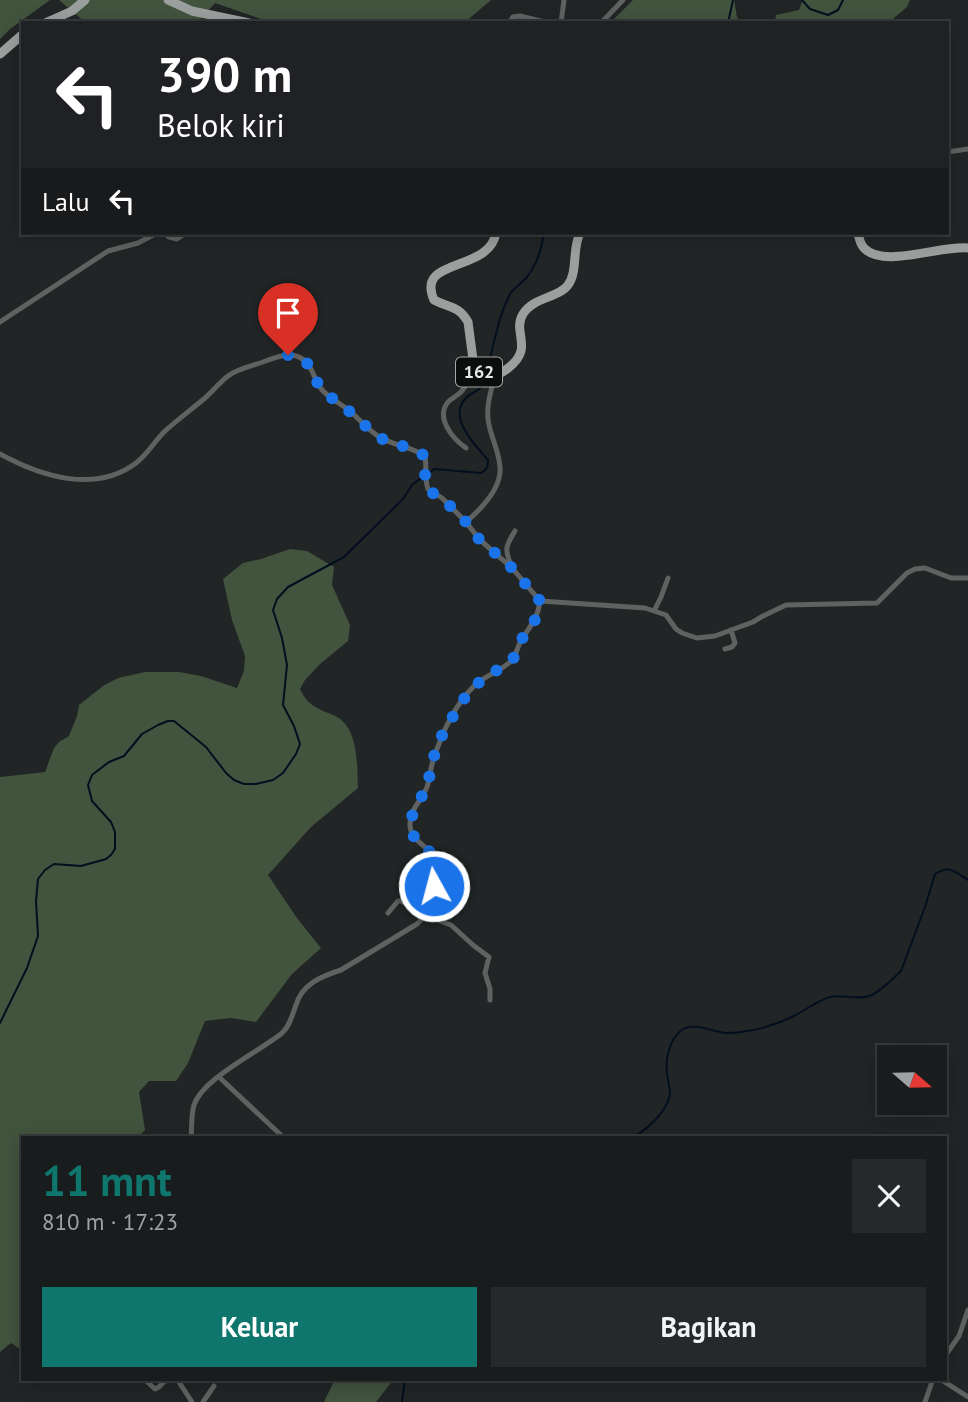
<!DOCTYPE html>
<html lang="id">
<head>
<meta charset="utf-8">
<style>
  body { margin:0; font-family:"PT Sans",sans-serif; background:#262929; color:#f1f3f6; height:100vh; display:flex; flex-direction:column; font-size:26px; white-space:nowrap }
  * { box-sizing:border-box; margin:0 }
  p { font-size:23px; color:#9fa1a3 }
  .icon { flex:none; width:38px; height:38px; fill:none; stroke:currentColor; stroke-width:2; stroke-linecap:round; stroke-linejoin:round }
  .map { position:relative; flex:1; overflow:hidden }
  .sheet { position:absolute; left:21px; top:1136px; width:926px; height:245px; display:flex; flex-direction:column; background:#191c1c; border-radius:0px; box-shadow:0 4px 18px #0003,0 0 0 2px #373a3b }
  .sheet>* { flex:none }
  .banner { position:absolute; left:21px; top:21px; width:928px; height:214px; border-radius:0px; box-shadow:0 4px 18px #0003,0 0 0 2px #373a3b; background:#202124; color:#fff; overflow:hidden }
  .needle { width:46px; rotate:110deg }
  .fabs { position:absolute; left:877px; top:1045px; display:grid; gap:14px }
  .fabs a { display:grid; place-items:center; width:70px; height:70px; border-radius:0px; background:#191c1c; box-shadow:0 4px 18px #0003,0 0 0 2px #373a3b; font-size:35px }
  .pin { position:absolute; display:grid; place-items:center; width:60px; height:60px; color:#fff; margin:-72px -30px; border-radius:50% 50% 50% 0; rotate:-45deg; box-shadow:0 0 7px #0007 }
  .pin .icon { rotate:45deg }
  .me { position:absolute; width:77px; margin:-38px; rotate:353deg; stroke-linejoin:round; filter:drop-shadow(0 0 5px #0008) }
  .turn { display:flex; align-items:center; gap:24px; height:147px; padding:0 21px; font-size:32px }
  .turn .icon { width:91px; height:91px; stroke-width:2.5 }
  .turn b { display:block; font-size:49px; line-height:60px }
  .then { display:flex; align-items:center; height:66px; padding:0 21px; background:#0003; gap:14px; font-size:26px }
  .round { display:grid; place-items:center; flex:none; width:74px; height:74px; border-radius:0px; background:#262929 }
  .head { display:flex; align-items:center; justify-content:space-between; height:119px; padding:0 21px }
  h1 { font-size:42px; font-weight:700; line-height:52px; color:#0f766e }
  .button { display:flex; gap:14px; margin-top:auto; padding:14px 21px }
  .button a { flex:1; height:80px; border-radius:0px; background:#0f766e; color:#fff; font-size:28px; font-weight:700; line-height:80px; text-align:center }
  .button a+a { background:#262929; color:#f1f3f6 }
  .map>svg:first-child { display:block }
  .forest { fill:#42533e }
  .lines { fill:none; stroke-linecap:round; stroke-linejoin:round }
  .stream { stroke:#030e1f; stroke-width:2 }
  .minor { stroke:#606261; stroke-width:5 }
  .primary { stroke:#9b9f9e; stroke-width:9 }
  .route { stroke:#1a73e8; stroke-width:12; stroke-dasharray:0 21.6 }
  .labels { text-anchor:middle; stroke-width:7; stroke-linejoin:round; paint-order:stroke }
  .shield { fill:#0c0e0e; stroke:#a5a7a7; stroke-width:2 }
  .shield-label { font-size:18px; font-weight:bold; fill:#e6e9e9 }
</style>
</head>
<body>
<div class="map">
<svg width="968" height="1402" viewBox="0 0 968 1402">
  <rect width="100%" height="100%" fill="#212525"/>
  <path class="forest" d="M 0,0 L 50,0 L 10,29 L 0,39 Z
    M 59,0 L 491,0 L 464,23 L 265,23 L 264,20 L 215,3 L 197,23 L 86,23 Z
    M 633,0 L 734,0 L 737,17 L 741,23 L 610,23 Z
    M 803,0 L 910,0 L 907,7 L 888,23 L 775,23 L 776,15 L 799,10 Z
    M 290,549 L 307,551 L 334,567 L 332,585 L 350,625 L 348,641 L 320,664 L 305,680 L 300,689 C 308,706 317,708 333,715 C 359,725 357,765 358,788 L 311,827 L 268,875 L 297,918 L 321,948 L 292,974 L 256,1022 L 231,1018 L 205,1021 L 188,1063 L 176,1081 L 149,1081 L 139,1092 L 145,1130 L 138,1137 L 23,1138 L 23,1351 L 11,1343 L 0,1352 L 0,777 L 45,772 L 54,748 L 59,742 L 69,736 L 77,716 L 79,705 L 103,686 L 118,678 L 145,672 L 179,672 L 201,676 L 237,688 L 244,671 L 245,656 L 232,620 L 223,579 L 243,563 L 261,559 Z
    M 335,1379 L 394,1379 L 376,1402 L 324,1402 Z"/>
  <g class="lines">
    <path class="stream" d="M 802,0 L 810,9 L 828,15 L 838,10 L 843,0
      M 728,23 L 733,0
      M 486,373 C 494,347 497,319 510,294 C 514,288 521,284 526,278 C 537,265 541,250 544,233
      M 429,473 L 434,469 L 481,473 C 487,470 488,467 488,460 C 475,445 447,417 466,398 C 476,388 478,396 484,379
      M 0,1023 L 27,968 L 38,936 L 36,901 L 38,879 L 45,870 L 54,864 L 81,866 L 106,859 L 111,855 L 115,849 L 115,832 L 111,822 L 92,801 L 88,785 L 92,775 L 109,762 L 124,756 L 142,734 L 158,725 L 168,721 L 174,721 L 206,747 L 226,773 L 234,780 L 244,784 L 256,784 L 273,780 L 283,773 L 296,754 L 300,744 L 294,726 L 283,705 L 287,665 L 282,638 L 273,610 L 277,599 L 288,587 L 344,557 L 403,499 L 412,485 L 424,476
      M 633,1138 C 648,1128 667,1112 670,1094 C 670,1086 667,1079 667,1072 C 665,1058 670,1038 683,1029 C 693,1023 709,1030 720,1032 C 726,1034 734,1033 741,1032 C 758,1030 777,1024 792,1017 C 805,1011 816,1001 830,997 C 843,994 861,1001 872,995 C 883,989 893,979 901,971 L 925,907 L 935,874 C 950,865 954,871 968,880
      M 402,1402 L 405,1379"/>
    <path class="minor" d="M 509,23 L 513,17 L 520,16 L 549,23
      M 561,23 L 564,0
      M 601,23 L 623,0
      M 947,152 L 968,149
      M 164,233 L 169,237 L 177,239 L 186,233
      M 0,322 L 108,251 L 138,243 L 157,233
      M 495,375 C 491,391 485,408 489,425 C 492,439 499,452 500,467 C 502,488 480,510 466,522 L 479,539 L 512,568 L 540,601 L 645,608 L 666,615 L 676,629 L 682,633 L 697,638 L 715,636 L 753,622 L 763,616 L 786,605 L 877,603 L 907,573 L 915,569 L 925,568 L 951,578 L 968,578
      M 466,448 C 453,439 435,418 448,402 C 452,398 457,396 461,392 C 467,385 471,375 474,367
      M 0,454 C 40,476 95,494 136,463 C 147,455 154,442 164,432 C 177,420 192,409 205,398 C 213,391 220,382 228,376 C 237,369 252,366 263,362 C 274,358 288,352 299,357 C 313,363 313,380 323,391 C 330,398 340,404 349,410 C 359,419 369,431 381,438 C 395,446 410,446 425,456 C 427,467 424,478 428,489 L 442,498 L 466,522
      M 511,565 C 504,548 506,546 515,531
      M 654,611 L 661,597 L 668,578
      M 725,649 L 732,647 L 735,643 L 731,630
      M 388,913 L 398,901 L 401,901 L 416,909 L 421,905 L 432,904
      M 426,916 L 451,925 L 473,945 L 489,957 L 485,973 L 490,989 L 490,1000
      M 219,1077 L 284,1138
      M 191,1138 C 192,1127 191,1115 194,1105 C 203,1078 259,1052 282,1033 C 290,1026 292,1015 296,1005 C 302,984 322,976 341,970 L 417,924 C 423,918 430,912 432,903 C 435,892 437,864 432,855 C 425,844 411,840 410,826 C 409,809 422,801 427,787 C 430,779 430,769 433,761 C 441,735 454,706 474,686 C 484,676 499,672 510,662 C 517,656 517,646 522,639 C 531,625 538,618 540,601
      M 945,1356 L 959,1336 L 968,1310
      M 144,1379 L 155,1389 L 159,1387 L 167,1379
      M 177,1379 L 192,1402
      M 940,1379 L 968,1397
      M 203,1402 L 214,1386
      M 925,1402 L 933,1379"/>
    <path class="primary" d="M 168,0 L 192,11 L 249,23
      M 45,23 L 72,11 L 85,0
      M 0,54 L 23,34
      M 496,233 C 489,273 415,257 434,300 C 449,308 458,305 468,322 L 474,367 C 479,371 482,375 488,376 C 500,377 518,363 521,351 C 524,338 515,327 523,314 C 533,297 559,298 568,285 C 578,272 572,248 580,233
      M 858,233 C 859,238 860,244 864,248 C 883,269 941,245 968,248"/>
  </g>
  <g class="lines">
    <path class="route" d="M 288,355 C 315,357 309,377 324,391 C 332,399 342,405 350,412 C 360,420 369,430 379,437 C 394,446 409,445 425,456 C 427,468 422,480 429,491 L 442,498 L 466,522 L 479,539 L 512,568 L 540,601 L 536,618 L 531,627 L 521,640 L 513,659 L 474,686 L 460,704 L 440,739 L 431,765 L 428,786 L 414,809 L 410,824 L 414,837 L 429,851 L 434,861 L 434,886"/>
  </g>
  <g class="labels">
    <rect class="shield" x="456" y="357.5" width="46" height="29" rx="5"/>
    <g class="shield-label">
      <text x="479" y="378">162</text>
    </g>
  </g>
</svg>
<div class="fabs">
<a><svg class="needle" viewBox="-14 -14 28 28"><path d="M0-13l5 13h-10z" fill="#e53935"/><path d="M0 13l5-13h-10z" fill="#9fa1a3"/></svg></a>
</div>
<div class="pin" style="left:288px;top:355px;background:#d93025"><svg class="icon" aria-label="arrive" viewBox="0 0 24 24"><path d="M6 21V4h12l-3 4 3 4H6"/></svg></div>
<svg class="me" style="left:434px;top:886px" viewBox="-20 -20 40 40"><circle r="17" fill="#1a73e8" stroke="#fff" stroke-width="3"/><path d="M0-11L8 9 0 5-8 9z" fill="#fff"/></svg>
<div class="banner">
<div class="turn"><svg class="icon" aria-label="left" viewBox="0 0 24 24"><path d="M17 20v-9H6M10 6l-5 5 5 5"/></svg><div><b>390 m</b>Belok kiri</div></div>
<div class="then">Lalu<svg class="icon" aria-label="left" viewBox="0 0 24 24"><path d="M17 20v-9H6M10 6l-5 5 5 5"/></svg></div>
</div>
<section class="sheet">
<div class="head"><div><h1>11 mnt</h1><p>810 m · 17:23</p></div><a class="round"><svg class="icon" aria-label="close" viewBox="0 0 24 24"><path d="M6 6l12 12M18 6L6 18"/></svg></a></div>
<div class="button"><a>Keluar</a><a>Bagikan</a></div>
</section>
</div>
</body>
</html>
